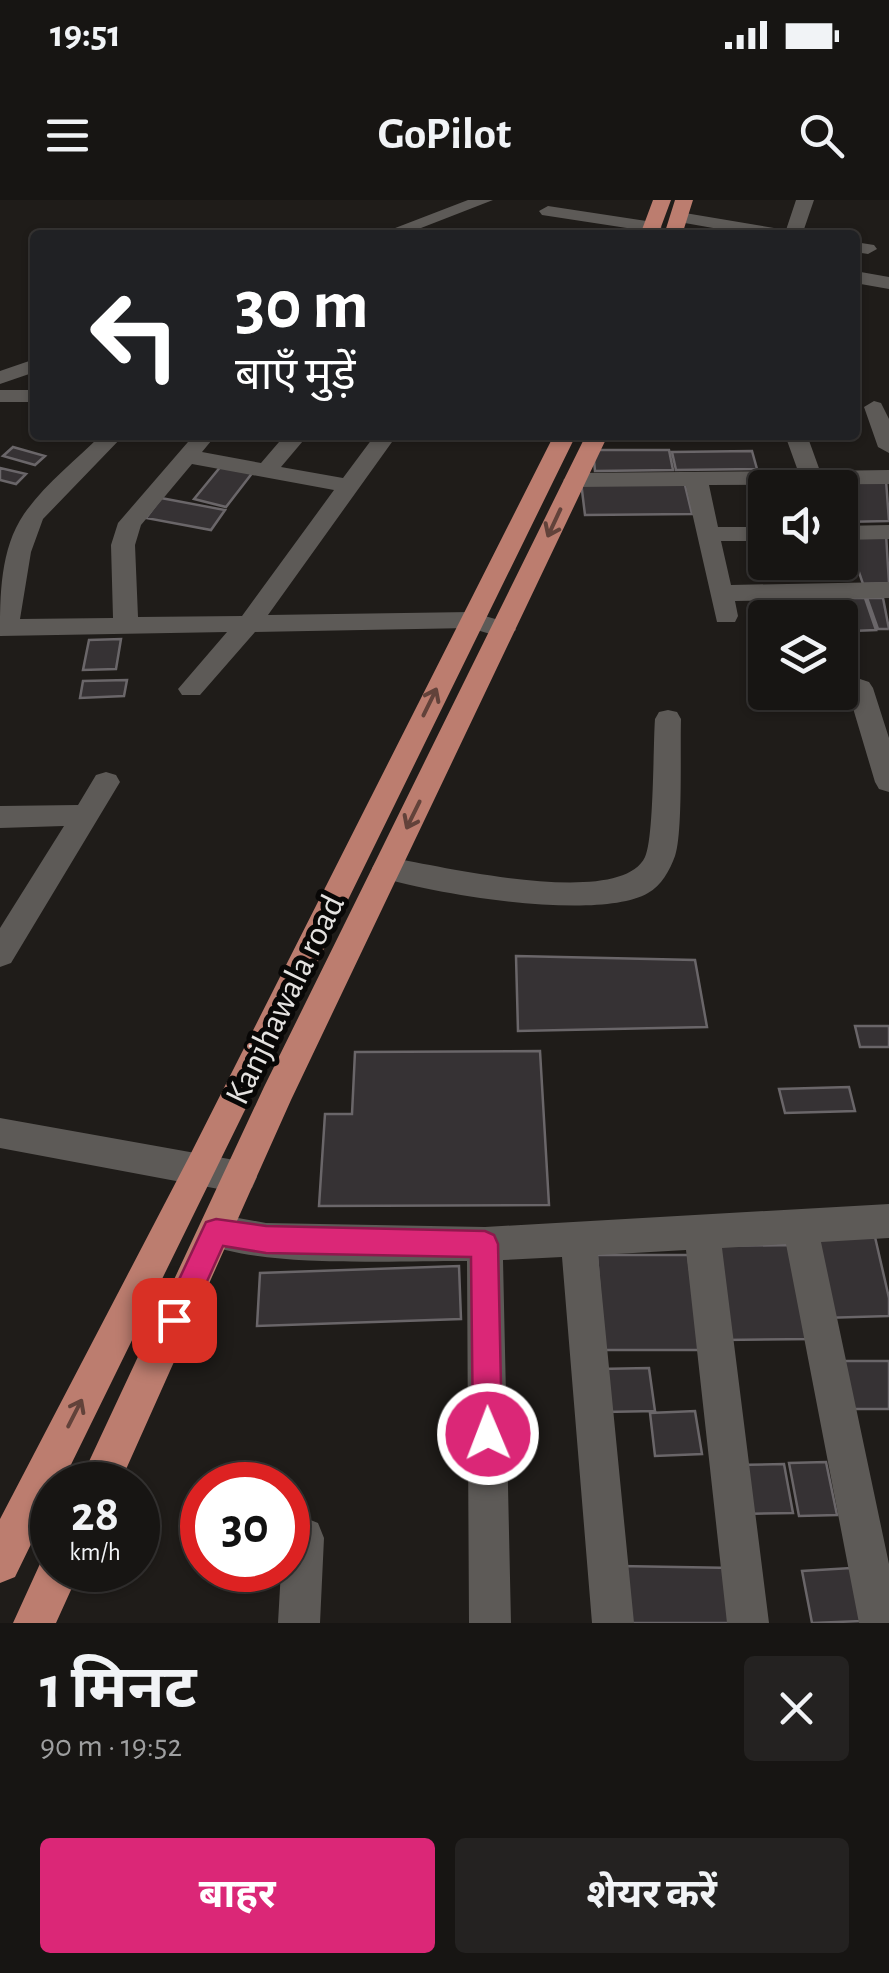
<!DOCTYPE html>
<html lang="hi">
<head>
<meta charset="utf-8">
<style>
  body { margin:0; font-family:"Alegreya Sans","Noto Sans Devanagari",sans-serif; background:#242221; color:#f1f3f6; height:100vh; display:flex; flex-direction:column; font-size:38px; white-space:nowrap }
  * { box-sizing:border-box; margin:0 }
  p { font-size:32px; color:#9e9fa0 }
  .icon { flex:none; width:55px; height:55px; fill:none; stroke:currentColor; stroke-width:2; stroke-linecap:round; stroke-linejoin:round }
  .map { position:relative; height:1423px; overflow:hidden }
  .drawer { display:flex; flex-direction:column; background:#171513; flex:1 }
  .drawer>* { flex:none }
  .guide { position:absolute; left:30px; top:30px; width:830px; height:210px; border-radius:10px; box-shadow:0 2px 8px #0004,0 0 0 2px #363433; background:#202124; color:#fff; overflow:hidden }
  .controls { position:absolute; left:748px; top:270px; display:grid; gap:20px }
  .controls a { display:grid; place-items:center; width:110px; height:110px; border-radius:10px; background:#171513; box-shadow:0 2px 8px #0004,0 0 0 2px #363433; font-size:50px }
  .speed { position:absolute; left:30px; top:1262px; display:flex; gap:20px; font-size:50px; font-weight:700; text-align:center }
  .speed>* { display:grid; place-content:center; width:130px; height:130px; border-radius:50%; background:#171513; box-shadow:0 2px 8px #0004,0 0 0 2px #363433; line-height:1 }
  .speed small { font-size:25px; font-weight:400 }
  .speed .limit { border:15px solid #d22; background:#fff; color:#111 }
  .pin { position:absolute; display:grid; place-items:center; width:85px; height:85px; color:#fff; margin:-42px; border-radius:20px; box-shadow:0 5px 15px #0006 }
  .me { position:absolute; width:110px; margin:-55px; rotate:359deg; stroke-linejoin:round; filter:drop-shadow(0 0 8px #0008) }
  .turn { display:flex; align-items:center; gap:35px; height:210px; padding:0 40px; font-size:45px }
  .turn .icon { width:130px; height:130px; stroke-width:2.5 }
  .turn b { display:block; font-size:70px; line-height:85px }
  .round { display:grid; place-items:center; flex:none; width:105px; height:105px; border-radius:10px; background:#242221 }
  .headline { display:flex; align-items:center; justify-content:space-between; height:170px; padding:0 40px }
  h1 { font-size:60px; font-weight:700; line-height:75px }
  .primary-button { display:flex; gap:20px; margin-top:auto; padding:20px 40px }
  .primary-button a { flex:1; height:115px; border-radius:10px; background:#db2777; color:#fff; font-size:40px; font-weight:700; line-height:115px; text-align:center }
  .primary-button a+a { background:#242221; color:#f1f3f6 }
  .status { display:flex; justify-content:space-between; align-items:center; height:70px; padding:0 50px; background:#171513; direction:ltr }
  .status svg { height:28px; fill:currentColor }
  header { display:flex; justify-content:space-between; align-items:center; height:130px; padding:0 40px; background:#171513; font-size:45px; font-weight:700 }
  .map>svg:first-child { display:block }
  .building { fill:#363234; stroke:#6a6669; stroke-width:2.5 }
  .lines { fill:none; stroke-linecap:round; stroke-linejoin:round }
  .minor { fill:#5d5a57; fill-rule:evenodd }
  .major { fill:#bc7d6f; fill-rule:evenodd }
  .oneway { stroke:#62423a }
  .route { fill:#db2777; stroke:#8e194d; stroke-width:2.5 }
  .labels { text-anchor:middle; stroke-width:10; stroke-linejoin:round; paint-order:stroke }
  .street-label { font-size:35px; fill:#e4e2e0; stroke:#080706 }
</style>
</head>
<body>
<div class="status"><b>19:51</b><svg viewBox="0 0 49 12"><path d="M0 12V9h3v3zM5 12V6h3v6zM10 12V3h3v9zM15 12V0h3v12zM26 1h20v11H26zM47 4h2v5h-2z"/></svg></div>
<header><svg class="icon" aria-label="menu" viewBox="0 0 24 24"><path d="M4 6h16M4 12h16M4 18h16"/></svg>GoPilot<svg class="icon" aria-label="search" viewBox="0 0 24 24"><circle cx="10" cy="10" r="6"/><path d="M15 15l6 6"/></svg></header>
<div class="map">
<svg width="889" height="1423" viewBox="0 0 889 1423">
  <rect width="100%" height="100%" fill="#1f1c19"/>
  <path class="building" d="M 13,247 L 45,256 L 35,265 L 3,256 Z
    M 593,250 L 669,250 L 673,270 L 595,271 Z
    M 752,251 L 757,269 L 676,270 L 672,252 Z
    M 222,265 L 253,272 L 226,307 L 194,299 Z
    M 0,268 L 26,274 L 16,284 L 0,280 Z
    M 886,280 L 889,321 L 842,322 L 840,288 L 829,288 L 827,281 Z
    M 684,281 L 692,314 L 585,315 L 581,282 Z
    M 161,298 L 225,310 L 211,330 L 146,318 Z
    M 846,334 L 886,334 L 889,383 L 863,384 Z
    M 776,398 L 807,398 L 813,418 L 782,418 Z
    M 841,398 L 865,398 L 876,430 L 852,431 Z
    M 867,398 L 883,398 L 889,429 L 878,429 Z
    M 121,439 L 116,469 L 83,470 L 89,440 Z
    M 127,480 L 124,496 L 80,498 L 83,481 Z
    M 516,756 L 695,760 L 707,827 L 518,831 Z
    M 855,826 L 889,826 L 889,847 L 860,847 Z
    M 540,851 L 549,1005 L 319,1006 L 325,914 L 352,914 L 355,852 Z
    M 849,887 L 855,911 L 785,913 L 779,889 Z
    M 875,1037 L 889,1098 L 889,1116 L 823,1118 L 807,1038 Z
    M 797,1045 L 816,1139 L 722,1140 L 708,1046 Z
    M 597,1055 L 688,1055 L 701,1150 L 604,1150 Z
    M 459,1066 L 461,1119 L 257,1126 L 260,1073 Z
    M 831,1161 L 889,1161 L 889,1209 L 840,1209 Z
    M 649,1168 L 655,1211 L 604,1212 L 599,1169 Z
    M 695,1211 L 702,1254 L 655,1256 L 650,1213 Z
    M 826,1262 L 837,1315 L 799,1316 L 789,1263 Z
    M 784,1264 L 793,1313 L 740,1314 L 733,1265 Z
    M 619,1366 L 735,1368 L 742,1423 L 623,1423 Z
    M 851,1368 L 862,1421 L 812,1423 L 802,1371 Z"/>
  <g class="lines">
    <path class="minor" d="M 468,0 L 493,0 L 403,35 L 377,35 Z
      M 796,0 L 814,0 L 802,35 L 753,35 L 679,22 L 670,17 L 679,12 L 786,30 Z
      M 548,6 L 653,22 L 662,27 L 653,32 L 542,15 L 539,11 Z
      M 855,42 L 874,45 L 877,49 L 868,54 L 855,52 Z
      M 855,71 L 889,77 L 889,89 L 855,83 Z
      M 35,159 L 35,172 L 0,184 L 0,171 Z
      M 0,190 L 35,190 L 35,202 L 0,202 Z
      M 874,201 L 881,203 L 889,219 L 889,253 L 878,247 L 864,207 Z
      M 101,235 L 124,235 L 43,319 L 31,352 L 20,419 L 113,418 L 111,345 L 118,323 L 194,235 L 216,235 L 202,252 L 261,263 L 285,235 L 308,235 L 281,267 L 343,278 L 375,235 L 397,235 L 268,415 L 471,412 L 513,424 L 516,430 L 504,438 L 470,428 L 255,432 L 200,495 L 182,495 L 178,489 L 227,432 L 0,436 C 0,396 0,349 24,314 C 44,285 76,260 101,235 ZM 192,264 L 334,290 L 242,416 L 138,417 L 135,345 L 141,325 Z
      M 785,235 L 807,235 L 820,271 L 889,270 L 889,284 L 709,285 L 718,327 L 765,327 L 765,341 L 721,341 L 731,385 L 889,382 L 889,398 L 735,401 L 738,416 L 735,422 L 717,422 L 686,286 L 574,287 L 563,280 L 574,273 L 798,271 Z
      M 889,325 L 889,339 L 840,340 L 840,326 Z
      M 860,479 L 869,482 L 873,488 L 889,538 L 889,592 L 879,589 L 875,582 L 847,488 L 851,482 Z
      M 668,510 L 677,512 L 681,519 C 680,549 683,633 675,656 C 670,670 661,686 648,693 C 598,722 432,694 377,676 L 372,668 L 377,660 L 387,657 C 436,665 620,710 645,657 C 654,638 653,546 655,519 L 659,512 Z
      M 106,572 L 116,575 L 120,582 L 11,763 L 0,767 L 0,728 L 64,626 L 0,628 L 0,606 L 78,605 L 96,575 Z
      M 0,918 L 240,961 L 252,966 L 257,977 L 252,988 L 240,993 L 0,948 Z
      M 889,1004 L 889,1038 L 821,1042 L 889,1364 L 889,1423 L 859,1423 L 786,1044 L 722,1048 L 769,1423 L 727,1423 L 686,1050 L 598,1055 L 634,1423 L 592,1423 L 562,1057 L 503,1060 L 511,1423 L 469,1423 L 467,1061 C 394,1060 269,1069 203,1043 L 198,1031 L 203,1019 L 216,1014 L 266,1023 L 485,1027 Z
      M 303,1317 L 318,1323 L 324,1338 L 320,1423 L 278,1423 L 281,1370 L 288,1370 L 288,1326 Z"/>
    <path class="major" d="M 653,0 L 671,0 L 658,35 L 640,35 Z
      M 675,0 L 693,0 L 682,35 L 664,35 Z
      M 554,235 L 576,235 L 61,1285 L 52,1285 L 52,1301 L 15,1377 L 0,1383 L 0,1319 L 188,959 Z
      M 586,235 L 608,235 L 291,900 L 119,1285 L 78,1285 L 264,887 Z
      M 52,1352 L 52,1370 L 80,1370 L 56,1423 L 13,1423 L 44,1355 Z"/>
  </g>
  <defs><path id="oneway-shaft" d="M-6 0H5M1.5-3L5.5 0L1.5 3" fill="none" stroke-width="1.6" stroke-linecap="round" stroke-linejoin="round" transform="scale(2.5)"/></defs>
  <g class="oneway">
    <use href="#oneway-shaft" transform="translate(554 323) rotate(115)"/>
    <use href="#oneway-shaft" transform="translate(430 502) rotate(-64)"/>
    <use href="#oneway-shaft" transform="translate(413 615) rotate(116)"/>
    <use href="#oneway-shaft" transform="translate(75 1213) rotate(-63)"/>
  </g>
  <path class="route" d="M 216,1019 L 266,1026 L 485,1031 L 494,1035 L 498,1044 L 502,1234 L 498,1244 L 488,1248 L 477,1244 L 473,1234 L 471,1057 L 266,1053 L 223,1046 L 185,1130 L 174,1134 L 164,1130 L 160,1120 L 206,1022 Z"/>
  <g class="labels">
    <g class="street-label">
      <text transform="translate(284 799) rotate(-64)" y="12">Kanjhawala road</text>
    </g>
  </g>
</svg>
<div class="controls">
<a><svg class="icon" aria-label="sound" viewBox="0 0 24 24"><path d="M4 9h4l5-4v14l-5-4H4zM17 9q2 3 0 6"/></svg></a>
<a><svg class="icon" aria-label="layers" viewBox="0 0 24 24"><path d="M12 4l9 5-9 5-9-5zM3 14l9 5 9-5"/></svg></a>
</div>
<div class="speed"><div>28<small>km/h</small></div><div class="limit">30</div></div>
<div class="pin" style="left:174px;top:1120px;background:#d93025"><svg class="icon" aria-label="arrive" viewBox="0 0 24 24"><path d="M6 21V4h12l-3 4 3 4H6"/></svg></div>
<svg class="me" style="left:488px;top:1234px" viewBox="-20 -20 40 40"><circle r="17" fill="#db2777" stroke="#fff" stroke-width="3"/><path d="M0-11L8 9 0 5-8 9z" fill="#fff"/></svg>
<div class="guide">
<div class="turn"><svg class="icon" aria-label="left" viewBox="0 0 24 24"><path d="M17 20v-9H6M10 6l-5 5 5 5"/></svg><div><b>30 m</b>बाएँ मुड़ें</div></div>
</div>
</div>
<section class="drawer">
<div class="headline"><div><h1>1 मिनट</h1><p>90 m · 19:52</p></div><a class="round"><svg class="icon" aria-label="close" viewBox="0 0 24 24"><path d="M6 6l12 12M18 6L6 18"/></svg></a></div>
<div class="primary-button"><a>बाहर</a><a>शेयर करें</a></div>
</section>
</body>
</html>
